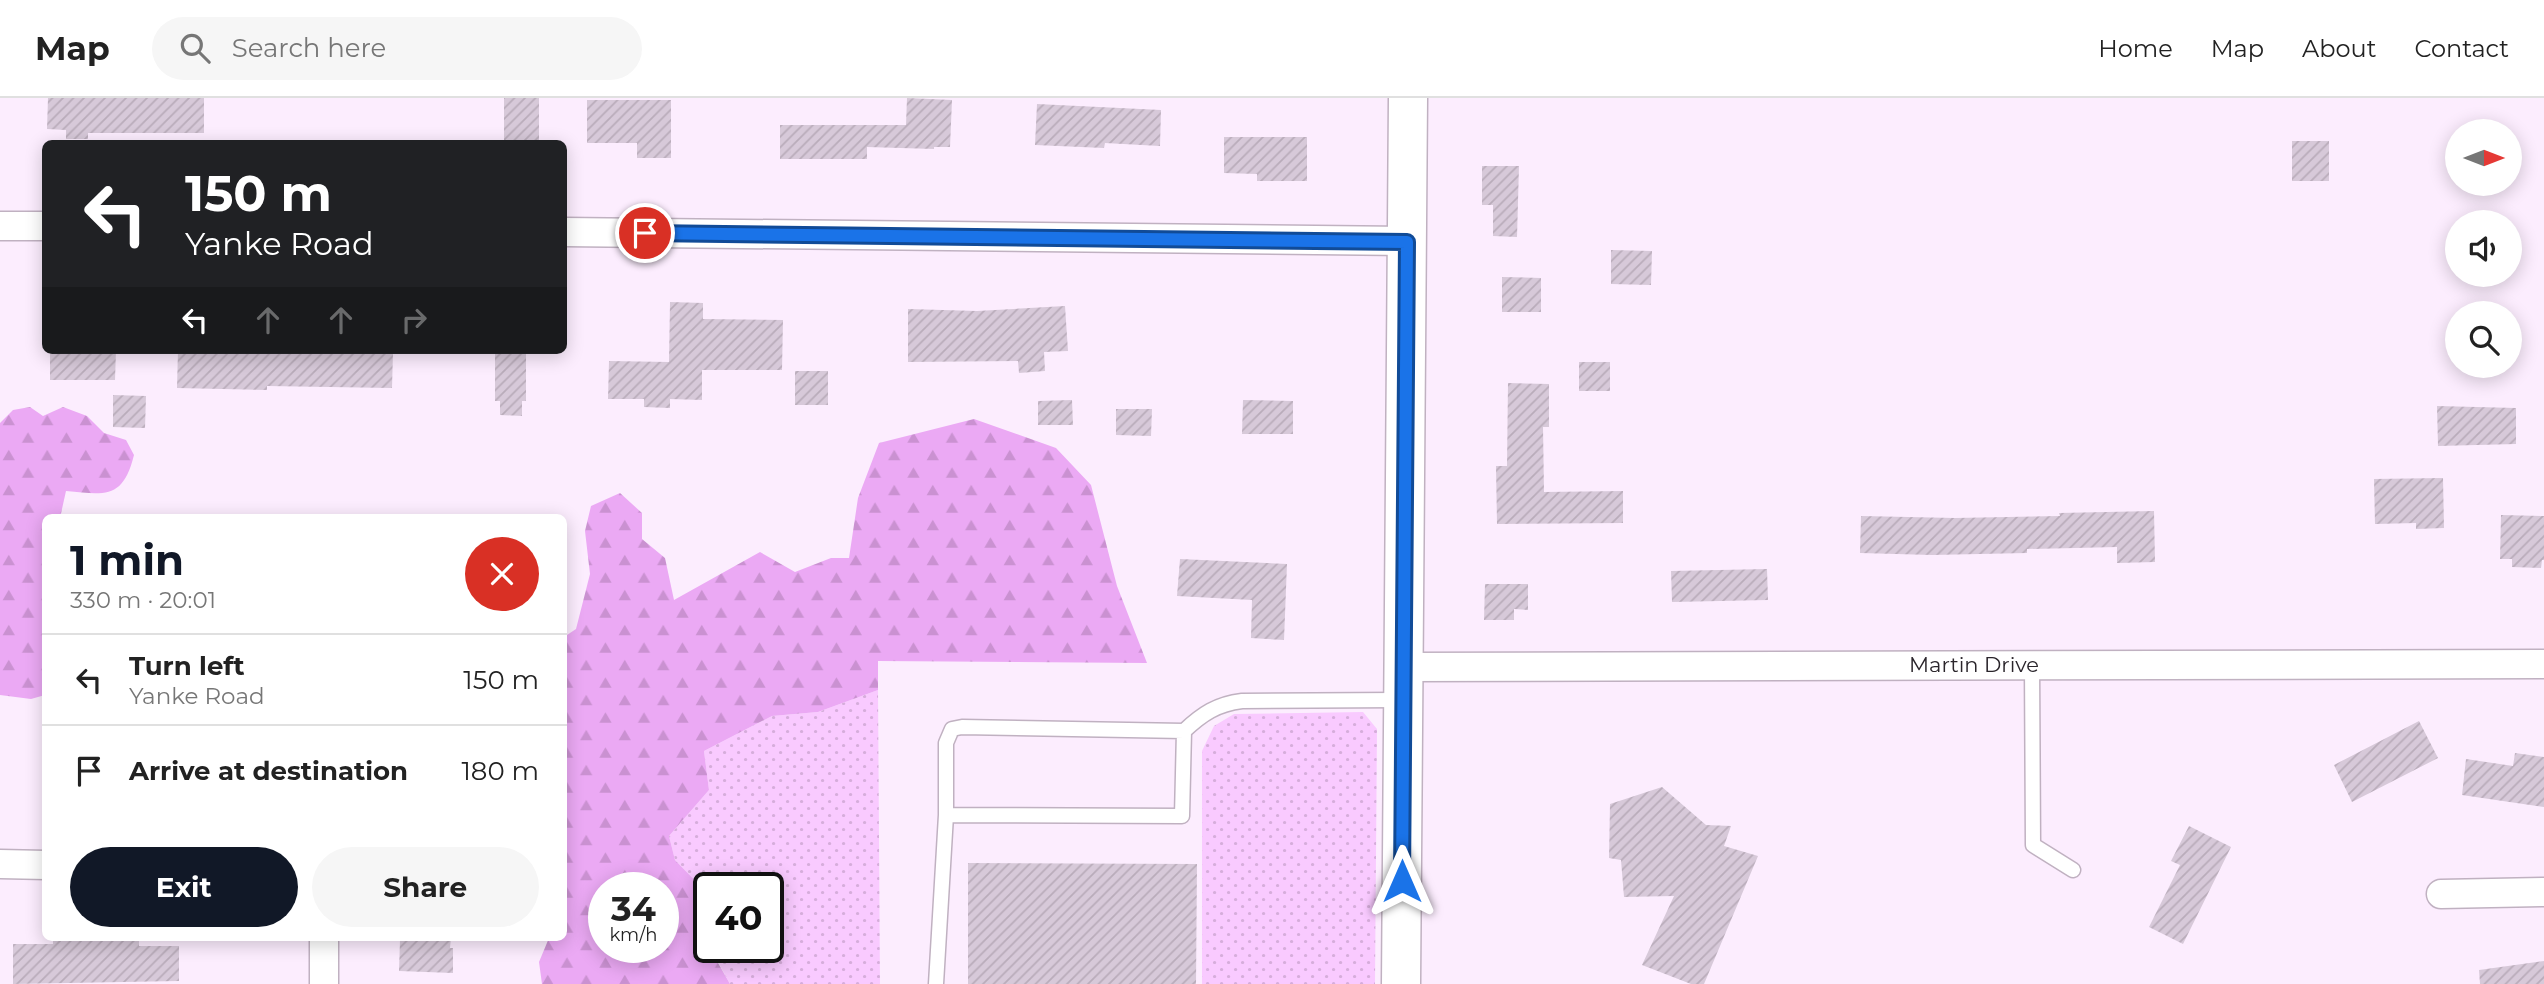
<!DOCTYPE html>
<html lang="en">
<head>
<meta charset="utf-8">
<style>
  body { margin:0; font-family:Montserrat,sans-serif; background:#f6f6f6; color:#222; height:100vh; display:flex; flex-direction:column; font-size:26px; white-space:nowrap }
  * { box-sizing:border-box; margin:0 }
  p { font-size:23px; color:#767676 }
  .icon { flex:none; width:38px; height:38px; fill:none; stroke:currentColor; stroke-width:2; stroke-linecap:round; stroke-linejoin:round }
  .map { position:relative; flex:1; overflow:hidden }
  .details { position:absolute; left:42px; top:416px; width:525px; height:427px; display:flex; flex-direction:column; background:#fff; border-radius:10px; box-shadow:0 4px 18px #0003 }
  .details>* { flex:none }
  .top-card { position:absolute; left:42px; top:42px; width:525px; height:214px; border-radius:10px; box-shadow:0 4px 18px #0003; background:#202124; color:#fff; overflow:hidden }
  .needle { width:46px; rotate:90deg }
  .tools { position:absolute; left:2445px; top:21px; display:grid; gap:14px }
  .tools a { display:grid; place-items:center; width:77px; height:77px; border-radius:50%; background:#fff; box-shadow:0 4px 18px #0003; font-size:35px }
  .speed { position:absolute; left:588px; top:774px; display:flex; gap:14px; font-size:35px; font-weight:700; text-align:center }
  .speed>* { display:grid; place-content:center; width:91px; height:91px; border-radius:50%; background:#fff; box-shadow:0 4px 18px #0003; line-height:1 }
  .speed small { font-size:18px; font-weight:400 }
  .speed .limit { border:4px solid #111; border-radius:10px; background:#fff; color:#111 }
  .pin { position:absolute; display:grid; place-items:center; width:60px; height:60px; color:#fff; margin:-30px; border:4px solid #fff; border-radius:50%; box-shadow:0 2px 7px #0007 }
  .me { position:absolute; width:77px; margin:-38px; rotate:0deg; stroke-linejoin:round; filter:drop-shadow(0 0 5px #0008) }
  .turn { display:flex; align-items:center; gap:24px; height:147px; padding:0 28px; font-size:32px }
  .turn .icon { width:91px; height:91px; stroke-width:2.5 }
  .turn b { display:block; font-size:49px; line-height:60px }
  .lanes { display:flex; align-items:center; height:66px; padding:0 28px; background:#0003; justify-content:center; gap:35px; direction:ltr }
  .lanes .off { opacity:.35 }
  .round { display:grid; place-items:center; flex:none; width:74px; height:74px; border-radius:37px; background:#f6f6f6 }
  .headline { display:flex; align-items:center; justify-content:space-between; height:119px; padding:0 28px }
  h1 { font-size:42px; font-weight:700; line-height:52px; color:#111827 }
  .primary-button { display:flex; gap:14px; margin-top:auto; padding:14px 28px }
  .primary-button a { flex:1; height:80px; border-radius:42px; background:#111827; color:#fff; font-size:28px; font-weight:700; line-height:80px; text-align:center }
  .primary-button a+a { background:#f6f6f6; color:#222 }
  ul { padding:0; list-style:none }
  li { display:flex; align-items:center; gap:21px; height:91px; padding:0 28px; border-top:2px solid #e0e0e0 }
  li div { flex:1 }
  li b { display:block; font-size:26px }
  li em { font-style:normal }
  header { display:flex; align-items:center; gap:42px; box-sizing:border-box; height:98px; padding:0 35px; background:#fff; border-bottom:2px solid #e0e0e0 }
  header strong { font-size:33px }
  nav { display:flex; gap:38px; margin-inline-start:auto; font-size:24px }
  .search { width:490px; height:63px; background:#f6f6f6; display:flex; align-items:center; gap:18px; box-sizing:border-box; padding:0 24px; border-radius:38px; color:#767676; font-size:26px }
  .map>svg:first-child { display:block }
  .grass { fill:url(#grass-dots) }
  .forest { fill:url(#forest-firs); fill-rule:evenodd }
  .building { fill:url(#building-hatch) }
  .lines { fill:none; stroke-linecap:round; stroke-linejoin:round }
  .lane-casing { stroke:#c0b1c1; stroke-width:17 }
  .street-casing { stroke:#c0b1c1; stroke-width:31 }
  .secondary-casing { stroke:#c0b1c1; stroke-width:41 }
  .lane { stroke:#fff; stroke-width:14 }
  .street { stroke:#fff; stroke-width:28 }
  .secondary { stroke:#fff; stroke-width:38 }
  .route-casing { stroke:#114b97; stroke-width:18 }
  .route { stroke:#1a73e8; stroke-width:12 }
  .labels { text-anchor:middle; stroke-width:6; stroke-linejoin:round; paint-order:stroke }
  .street-label { font-size:21px; fill:#2a252b; stroke:#fff }
</style>
</head>
<body>
<header>
<strong>Map</strong>
<div class="search"><svg class="icon" aria-label="search" viewBox="0 0 24 24"><circle cx="10" cy="10" r="6"/><path d="M15 15l6 6"/></svg>Search here</div>
<nav><a>Home</a><a>Map</a><a>About</a><a>Contact</a></nav>
</header>
<div class="map">
<svg width="2544" height="886" viewBox="0 0 2544 886">
  <defs>
    <pattern id="grass-dots" width="8" height="8" patternUnits="userSpaceOnUse" patternTransform="scale(1.75)"><rect width="8" height="8" fill="#f9caff"/><path d="M2 2h.1M6 6h.1" fill="none" stroke="#d6addb" stroke-width="1.8" stroke-linecap="round"/></pattern>
    <pattern id="forest-firs" width="22" height="20" patternUnits="userSpaceOnUse" patternTransform="scale(1.75)"><rect width="22" height="20" fill="#eba9f4"/><path d="M5 1l3.5 6h-7zM16 11l3.5 6h-7z" fill="#ca91d1"/></pattern>
    <pattern id="building-hatch" width="6" height="6" patternUnits="userSpaceOnUse" patternTransform="scale(1.75)"><rect width="6" height="6" fill="#d7c9d9"/><path d="M-1 1l2-2M0 6l6-6M5 7l2-2" fill="none" stroke="#b9acba"/></pattern>
  </defs>
  <rect width="100%" height="100%" fill="#fcedfe"/>
  <path class="grass" d="M 878,592 L 880,886 L 730,886 L 710,849 L 768,849 L 768,789 L 709,789 L 709,797 L 675,762 L 669,738 L 709,692 L 704,653 L 772,618 L 818,614 Z
    M 1363,614 L 1377,631 L 1375,886 L 1202,886 L 1202,653 L 1214,628 L 1234,616 Z"/>
  <path class="forest" d="M 63,309 L 87,318 L 104,335 L 126,342 L 134,357 C 123,401 106,397 66,393 L 60,420 L 46,420 L 45,597 L 31,601 L 0,597 L 0,325 L 13,312 L 30,309 L 43,318 Z
    M 974,321 L 1056,350 L 1091,387 L 1117,488 L 1147,565 L 878,563 L 878,592 L 818,614 L 772,618 L 704,653 L 709,692 L 669,738 L 675,762 L 709,797 L 709,849 L 730,886 L 542,886 L 539,864 L 549,840 L 564,840 L 564,539 L 576,531 L 590,476 L 585,433 L 591,408 L 620,395 L 642,415 L 642,441 L 665,460 L 674,502 L 760,454 L 795,474 L 831,460 L 849,460 L 858,400 L 879,345 ZM 604,789 L 663,789 L 663,849 L 604,849 Z"/>
  <path class="building" d="M 48,0 L 204,0 L 204,35 L 88,35 L 88,41 L 66,41 L 66,32 L 47,31 Z
    M 504,0 L 539,0 L 539,44 L 504,44 Z
    M 907,0 L 952,2 L 950,49 L 934,49 L 934,51 L 867,49 L 867,61 L 780,61 L 780,27 L 906,27 Z
    M 587,2 L 671,2 L 671,60 L 637,60 L 637,45 L 587,45 Z
    M 1037,6 L 1161,12 L 1160,48 L 1105,45 L 1104,50 L 1035,47 Z
    M 1224,39 L 1307,39 L 1307,83 L 1257,83 L 1257,76 L 1224,75 Z
    M 2292,43 L 2329,43 L 2329,83 L 2292,83 Z
    M 1482,68 L 1519,68 L 1517,139 L 1493,138 L 1493,107 L 1482,107 Z
    M 1611,152 L 1652,153 L 1651,187 L 1611,186 Z
    M 1502,179 L 1541,180 L 1541,214 L 1502,214 Z
    M 670,204 L 703,205 L 703,221 L 783,222 L 782,272 L 702,272 L 702,302 L 670,301 L 670,310 L 644,309 L 644,301 L 608,301 L 609,263 L 669,264 Z
    M 1065,208 L 1068,253 L 1044,254 L 1045,273 L 1019,275 L 1018,263 L 908,264 L 908,211 L 977,213 Z
    M 50,252 L 116,252 L 115,282 L 50,282 Z
    M 178,252 L 393,254 L 392,290 L 267,288 L 267,292 L 177,290 Z
    M 495,252 L 526,252 L 526,303 L 522,303 L 522,318 L 500,317 L 500,303 L 495,303 Z
    M 1579,264 L 1610,264 L 1610,293 L 1579,293 Z
    M 795,273 L 828,273 L 828,307 L 795,307 Z
    M 1508,285 L 1549,286 L 1549,329 L 1543,329 L 1544,394 L 1623,393 L 1623,425 L 1497,426 L 1496,368 L 1507,368 Z
    M 113,297 L 146,298 L 145,330 L 113,329 Z
    M 1072,302 L 1073,327 L 1038,327 L 1038,303 Z
    M 1243,302 L 1293,303 L 1293,336 L 1242,336 Z
    M 2437,308 L 2516,310 L 2516,346 L 2438,348 Z
    M 1116,311 L 1152,311 L 1151,338 L 1116,337 Z
    M 2443,380 L 2444,430 L 2416,431 L 2416,425 L 2375,426 L 2374,381 Z
    M 2154,413 L 2155,464 L 2117,465 L 2117,449 L 2027,451 L 2027,455 L 1932,457 L 1860,455 L 1861,418 L 1955,420 L 2060,418 L 2059,415 Z
    M 2501,417 L 2544,418 L 2544,462 L 2542,462 L 2541,470 L 2512,469 L 2512,461 L 2500,461 Z
    M 1180,461 L 1287,466 L 1284,542 L 1251,540 L 1252,502 L 1177,498 Z
    M 1767,471 L 1768,502 L 1672,504 L 1671,473 Z
    M 1485,486 L 1528,486 L 1528,512 L 1514,511 L 1514,522 L 1484,522 Z
    M 2419,623 L 2438,660 L 2352,704 L 2334,667 Z
    M 2515,655 L 2544,659 L 2544,709 L 2462,697 L 2466,661 L 2513,668 Z
    M 1662,689 L 1706,727 L 1731,728 L 1724,748 L 1758,758 L 1704,886 L 1691,886 L 1642,867 L 1674,798 L 1624,799 L 1621,762 L 1609,760 L 1610,706 Z
    M 2189,728 L 2231,749 L 2183,846 L 2149,829 L 2180,767 L 2171,763 Z
    M 968,765 L 1197,766 L 1196,886 L 968,886 Z
    M 53,840 L 139,840 L 139,848 L 179,848 L 179,883 L 13,886 L 13,846 L 53,846 Z
    M 410,840 L 451,840 L 450,850 L 453,850 L 453,875 L 399,873 L 400,842 L 410,843 Z
    M 2544,863 L 2544,886 L 2480,886 L 2479,872 Z"/>
  <g class="lines">
    <g class="lane-casing">
      <path id="lane" d="M 2032,567 L 2033,747 L 2073,772
        M 946,717 L 946,645 L 952,631 L 962,629 L 1184,633 C 1202,616 1217,606 1242,603 L 1400,602
        M 936,886 L 946,717 L 1182,718 L 1184,633"/>
    </g>
    <g class="street-casing">
      <path id="street" d="M 0,128 L 46,128
        M 564,134 L 1407,143
        M 1404,569 L 2544,566
        M 0,766 L 46,767
        M 2441,796 L 2544,794
        M 324,840 L 324,886"/>
    </g>
    <g class="secondary-casing">
      <path id="secondary" d="M 1401,886 L 1408,0"/>
    </g>
    <use href="#lane" class="lane"/>
    <use href="#street" class="street"/>
    <use href="#secondary" class="secondary"/>
  </g>
  <g class="lines">
    <g class="route-casing">
      <path id="route" d="M 645,135 L 1407,144 L 1402,783"/>
    </g>
    <use href="#route" class="route"/>
  </g>
  <g class="labels">
    <g class="street-label">
      <text x="1974" y="574">Martin Drive</text>
    </g>
  </g>
</svg>
<div class="tools">
<a><svg class="needle" viewBox="-14 -14 28 28"><path d="M0-13l5 13h-10z" fill="#e53935"/><path d="M0 13l5-13h-10z" fill="#767676"/></svg></a>
<a><svg class="icon" aria-label="sound" viewBox="0 0 24 24"><path d="M4 9h4l5-4v14l-5-4H4zM17 9q2 3 0 6"/></svg></a>
<a><svg class="icon" aria-label="search" viewBox="0 0 24 24"><circle cx="10" cy="10" r="6"/><path d="M15 15l6 6"/></svg></a>
</div>
<div class="speed"><div>34<small>km/h</small></div><div class="limit">40</div></div>
<div class="pin" style="left:645px;top:135px;background:#d93025"><svg class="icon" aria-label="arrive" viewBox="0 0 24 24"><path d="M6 21V4h12l-3 4 3 4H6"/></svg></div>
<svg class="me" style="left:1402px;top:783px" viewBox="-20 -20 40 40"><path d="M0-17L14 15 0 8-14 15z" fill="#1a73e8" stroke="#fff" stroke-width="4"/></svg>
<div class="top-card">
<div class="turn"><svg class="icon" aria-label="left" viewBox="0 0 24 24"><path d="M17 20v-9H6M10 6l-5 5 5 5"/></svg><div><b>150 m</b>Yanke Road</div></div>
<div class="lanes"><svg class="icon" aria-label="left" viewBox="0 0 24 24"><path d="M17 20v-9H6M10 6l-5 5 5 5"/></svg><svg class="icon off" aria-label="ahead" viewBox="0 0 24 24"><path d="M12 20V5M6 11l6-6 6 6"/></svg><svg class="icon off" aria-label="ahead" viewBox="0 0 24 24"><path d="M12 20V5M6 11l6-6 6 6"/></svg><svg class="icon off" aria-label="right" viewBox="0 0 24 24"><path d="M7 20v-9h11M14 6l5 5-5 5"/></svg></div>
</div>
<section class="details">
<div class="headline"><div><h1>1 min</h1><p>330 m · 20:01</p></div><a class="round" style="background:#d93025;color:#fff"><svg class="icon" aria-label="close" viewBox="0 0 24 24"><path d="M6 6l12 12M18 6L6 18"/></svg></a></div>
<ul>
<li><svg class="icon" aria-label="left" viewBox="0 0 24 24"><path d="M17 20v-9H6M10 6l-5 5 5 5"/></svg><div><b>Turn left</b><p>Yanke Road</p></div><em>150 m</em></li>
<li><svg class="icon" aria-label="arrive" viewBox="0 0 24 24"><path d="M6 21V4h12l-3 4 3 4H6"/></svg><div><b>Arrive at destination</b></div><em>180 m</em></li>
</ul>
<div class="primary-button"><a>Exit</a><a>Share</a></div>
</section>
</div>
</body>
</html>
